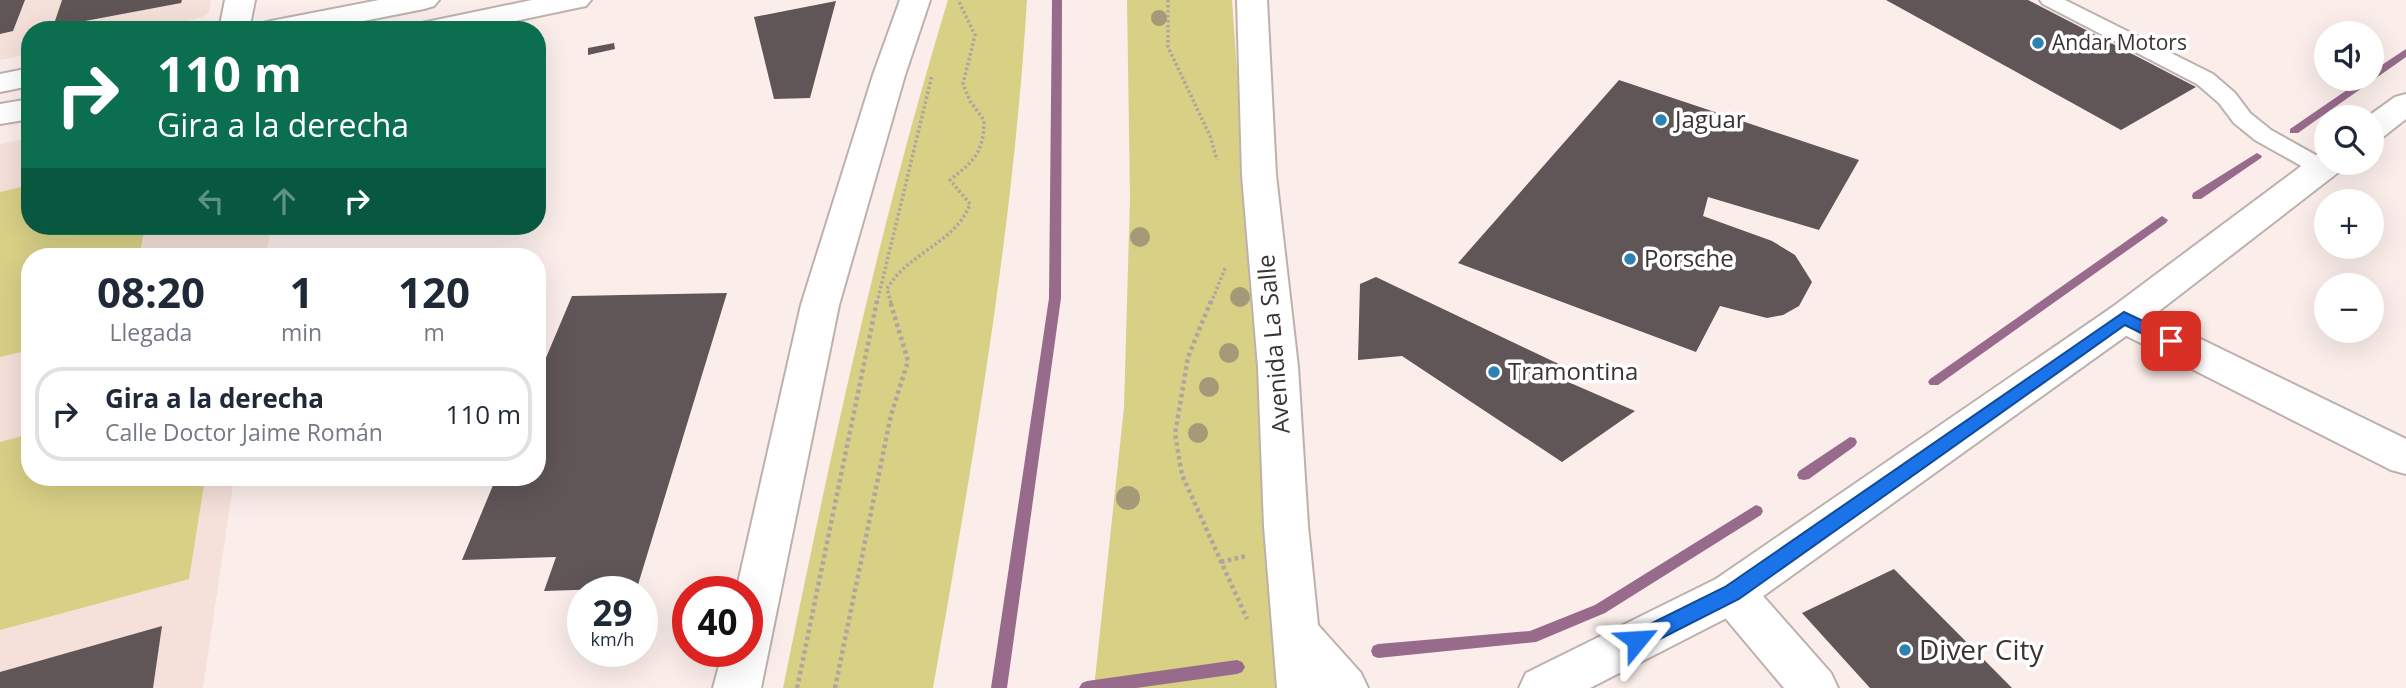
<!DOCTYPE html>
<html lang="es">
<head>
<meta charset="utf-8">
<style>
  body { margin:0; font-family:"Open Sans",sans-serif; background:#f2f2f3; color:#1f2937; height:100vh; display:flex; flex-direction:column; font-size:26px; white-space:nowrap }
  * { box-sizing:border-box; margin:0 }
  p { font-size:23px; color:#747a83 }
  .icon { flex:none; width:38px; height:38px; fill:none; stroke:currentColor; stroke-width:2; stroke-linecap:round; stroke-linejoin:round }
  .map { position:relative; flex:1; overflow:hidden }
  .panel { position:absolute; left:21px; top:248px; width:525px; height:238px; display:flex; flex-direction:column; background:#fff; border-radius:28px; box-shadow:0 7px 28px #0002 }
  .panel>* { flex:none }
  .hud { position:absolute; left:21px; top:21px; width:525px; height:214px; border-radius:28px; box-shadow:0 7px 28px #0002; background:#0b6e4f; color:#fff; overflow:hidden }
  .buttons { position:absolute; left:2314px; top:21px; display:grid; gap:14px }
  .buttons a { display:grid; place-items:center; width:70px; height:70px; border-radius:50%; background:#fff; box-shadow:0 7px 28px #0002; font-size:35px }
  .speed { position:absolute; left:567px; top:576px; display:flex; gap:14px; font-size:35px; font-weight:700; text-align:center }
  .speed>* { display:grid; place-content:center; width:91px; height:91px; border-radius:50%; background:#fff; box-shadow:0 7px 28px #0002; line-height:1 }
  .speed small { font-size:18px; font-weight:400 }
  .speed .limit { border:10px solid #d22; background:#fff; color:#111 }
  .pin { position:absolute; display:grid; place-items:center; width:60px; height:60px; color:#fff; margin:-30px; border-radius:14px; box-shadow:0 4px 10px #0006 }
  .me { position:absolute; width:77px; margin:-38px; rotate:63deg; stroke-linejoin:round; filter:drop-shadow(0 0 5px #0008) }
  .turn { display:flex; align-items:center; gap:24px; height:147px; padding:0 21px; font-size:32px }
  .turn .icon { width:91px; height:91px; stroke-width:2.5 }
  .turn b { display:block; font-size:49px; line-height:60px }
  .lanes { display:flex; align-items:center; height:66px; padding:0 21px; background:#0003; justify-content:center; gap:35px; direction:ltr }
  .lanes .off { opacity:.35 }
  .eta { display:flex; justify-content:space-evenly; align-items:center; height:119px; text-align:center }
  .eta b { font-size:42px; font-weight:700; line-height:49px }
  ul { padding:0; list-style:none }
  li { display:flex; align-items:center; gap:21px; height:94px; margin:0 14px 10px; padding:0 7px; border:4px solid #e0e1e3; border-radius:28px }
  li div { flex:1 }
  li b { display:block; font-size:26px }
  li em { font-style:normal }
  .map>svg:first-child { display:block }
  .built { fill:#f5e0da }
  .green { fill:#d8d085 }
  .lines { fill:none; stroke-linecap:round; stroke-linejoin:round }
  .stream { fill:#986b8d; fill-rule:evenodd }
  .building { fill:#605557 }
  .service-casing { stroke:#bdb1ae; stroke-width:4 }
  .minor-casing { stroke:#bdb1ae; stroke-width:4 }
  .tertiary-casing { stroke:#bdb1ae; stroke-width:4 }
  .secondary-casing { stroke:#bdb1ae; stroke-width:4 }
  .path-far1 { stroke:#aea4a1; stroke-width:3.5; stroke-dasharray:2.5 2.5; stroke-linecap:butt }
  .path { stroke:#aea4a1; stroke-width:4.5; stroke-dasharray:3.5 3.5; stroke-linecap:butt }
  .service { fill:#fff; fill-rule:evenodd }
  .minor { fill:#fff; fill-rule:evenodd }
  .tertiary { fill:#fff; fill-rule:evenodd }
  .secondary { fill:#fff; fill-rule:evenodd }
  .tree { fill:#a49a78 }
  .route { fill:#1a73e8; stroke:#114b97; stroke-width:2 }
  .poi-dot { fill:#2e82b2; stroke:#fff; stroke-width:2.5 }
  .labels { text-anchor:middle; stroke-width:7; stroke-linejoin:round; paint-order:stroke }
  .far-poi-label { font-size:21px; fill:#393433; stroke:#fff; text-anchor:start }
  .poi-label { font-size:24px; fill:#393433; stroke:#fff; text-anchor:start }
  .street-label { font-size:24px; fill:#393433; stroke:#fff }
  .near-poi-label { font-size:28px; fill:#393433; stroke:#fff; text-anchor:start }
</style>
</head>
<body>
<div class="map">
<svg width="2406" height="688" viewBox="0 0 2406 688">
  <rect width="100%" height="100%" fill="#fbeeea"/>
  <path class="built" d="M 0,0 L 211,0 L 209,12 L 202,17 L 155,30 L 30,30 L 30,54 L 0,60 Z
    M 30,138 L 30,226 L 271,226 L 266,257 L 30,257 L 30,478 L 234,478 L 203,688 L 0,688 L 0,144 Z"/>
  <path class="green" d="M 948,0 L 1027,0 C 1013,232 973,460 933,688 L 783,688 C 830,456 879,226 948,0 Z
    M 1127,0 L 1232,0 L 1281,688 L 1094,688 L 1124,407 L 1130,198 Z
    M 30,185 L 30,226 L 145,226 L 139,257 L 30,257 L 30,350 L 0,357 L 0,192 Z
    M 30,434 L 30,478 L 205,478 L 189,579 L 0,630 L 0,442 Z"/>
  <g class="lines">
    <path class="stream" d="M 1052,0 L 1062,0 L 1061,298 L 1007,688 L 991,688 L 1049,298 Z
      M 2406,49 L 2406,57 L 2298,133 L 2290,133 L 2290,129 L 2363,79 L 2371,79 L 2371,72 Z
      M 2257,153 L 2262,156 L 2261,158 L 2201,199 L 2193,199 L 2192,196 L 2193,193 Z
      M 2162,216 L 2168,220 L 2166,223 L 1938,385 L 1930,385 L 1928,382 L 1930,379 Z
      M 1850,437 L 1855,438 L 1857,442 L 1855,446 L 1809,479 L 1804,480 L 1799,479 L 1797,475 L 1799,471 Z
      M 1756,505 L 1761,507 L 1763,511 L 1761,515 L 1605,613 L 1536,642 L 1378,658 L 1373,656 L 1371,651 L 1373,646 L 1378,644 L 1530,631 L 1595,605 Z
      M 1237,660 L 1242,662 L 1245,667 L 1242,672 L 1237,674 L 1136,688 L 1079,688 L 1082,683 L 1087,681 Z"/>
  </g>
  <path class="building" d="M 0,0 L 25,0 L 13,31 L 0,34 Z
    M 62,0 L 182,0 L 181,3 L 53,27 Z
    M 1886,0 L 2028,0 L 2196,87 L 2121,130 Z
    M 836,1 L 810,98 L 774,99 L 754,17 Z
    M 614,43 L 615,49 L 588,55 L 588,48 Z
    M 1619,80 L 1859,160 L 1819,230 L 1708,197 L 1703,216 L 1772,241 L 1795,255 L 1812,282 L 1799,306 L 1783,315 L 1767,318 L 1720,306 L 1696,352 L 1458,263 Z
    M 1376,277 L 1563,366 L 1559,378 L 1635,411 L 1562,462 L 1402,356 L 1358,360 L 1360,284 Z
    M 727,293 L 637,588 L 544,591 L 556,557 L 462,560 L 496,478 L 537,478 L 537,379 L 572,296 Z
    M 1894,569 L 2012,688 L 1870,688 L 1802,613 Z
    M 162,626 L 153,688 L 0,688 L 0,672 Z"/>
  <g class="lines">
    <g class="service-casing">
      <path id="service" d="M 2040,0 L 2065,0 L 2213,74 L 2235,93 L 2250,113 L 2271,130 L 2330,163 L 2334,168 L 2330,173 L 2322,175 L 2314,173 L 2255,140 L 2234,123 L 2219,103 L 2197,84 L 2043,4 Z"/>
    </g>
    <g class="minor-casing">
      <path id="minor" d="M 225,0 L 255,0 L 249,30 L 219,30 Z
        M 2124,304 L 2137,308 L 2406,439 L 2406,474 L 2391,470 L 2111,328 L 2105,318 L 2111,308 Z
        M 1732,574 L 1748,579 L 1831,673 L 1838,688 L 1784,688 L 1716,607 L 1709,593 L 1716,579 Z"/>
    </g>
    <g class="tertiary-casing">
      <path id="tertiary" d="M 2406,94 L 2406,119 L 2383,137 L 2371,140 L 2371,117 L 2367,117 L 2395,97 Z
        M 2326,153 L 2326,163 L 2345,163 L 2340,171 L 2137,328 L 1748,607 L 1590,688 L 1519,688 L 1526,673 L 1716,579 L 2111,308 L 2316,155 Z"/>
    </g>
    <g class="secondary-casing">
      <path id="secondary" d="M 379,0 L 439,0 L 434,6 L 424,9 L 318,30 L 256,30 L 260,24 L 271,21 Z
        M 532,0 L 591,0 L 586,6 L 473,30 L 413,30 L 417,24 Z
        M 900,0 L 930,0 L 905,75 L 839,305 L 761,688 L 713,688 L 723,651 L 747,651 L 747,592 L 736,592 L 801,305 L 873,75 Z
        M 1237,0 L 1267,0 L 1276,175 L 1298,367 L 1308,526 L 1318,625 L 1361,673 L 1368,688 L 1277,688 L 1264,526 L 1258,367 L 1242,175 Z
        M 30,68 L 30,86 L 0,92 L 0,74 Z
        M 30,99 L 30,119 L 0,124 L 0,104 Z"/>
    </g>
    <path class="path-far1" d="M 1168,0 L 1168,47 L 1210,136 L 1217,160
      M 877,303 L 932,75
      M 891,303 L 887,289 C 907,253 956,243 970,204 L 950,180 C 974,161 984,152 984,120 L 970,101 L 963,84 L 975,35 L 958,0
      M 1211,303 L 1226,266"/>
    <path class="path" d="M 1211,301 L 1188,357 L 1175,434 L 1182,475 L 1247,619
      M 1221,562 L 1246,556
      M 797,688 L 877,301
      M 835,688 L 891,415 L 908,361 L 890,301"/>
    <use href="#service" class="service"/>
    <use href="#minor" class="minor"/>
    <use href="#tertiary" class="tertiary"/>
    <use href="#secondary" class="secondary"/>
  </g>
  <g class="tree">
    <circle cx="1159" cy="18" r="8"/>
    <circle cx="1140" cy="237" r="10"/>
    <circle cx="1240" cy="297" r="10"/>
    <circle cx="1229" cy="353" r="10"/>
    <circle cx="1209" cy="387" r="10"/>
    <circle cx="1198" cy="433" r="10"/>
    <circle cx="1128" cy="498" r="12"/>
  </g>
  <path class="route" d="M 2124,312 L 2177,337 L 2179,341 L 2177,345 L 2165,345 L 2125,325 L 1739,599 L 1644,647 L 1637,649 L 1630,647 L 1627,640 L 1630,634 L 1725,587 Z"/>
  <g class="poi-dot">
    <circle cx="2038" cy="43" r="7"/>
    <circle cx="1661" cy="120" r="7"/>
    <circle cx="1630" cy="259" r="7"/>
    <circle cx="1494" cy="372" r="7"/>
    <circle cx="1905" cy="650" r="7"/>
  </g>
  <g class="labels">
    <g class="far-poi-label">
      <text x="2052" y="50">Andar Motors</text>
    </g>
    <g class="poi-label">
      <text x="1675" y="128">Jaguar</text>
      <text x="1644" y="267">Porsche</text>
      <text x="1508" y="380">Tramontina</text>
    </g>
    <g class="street-label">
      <text transform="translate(1274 344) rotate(-95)" y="8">Avenida La Salle</text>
    </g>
    <g class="near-poi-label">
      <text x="1919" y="660">Diver City</text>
    </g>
  </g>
</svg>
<div class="buttons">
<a><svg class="icon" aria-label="sound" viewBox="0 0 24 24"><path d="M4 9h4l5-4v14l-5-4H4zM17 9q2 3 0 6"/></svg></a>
<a><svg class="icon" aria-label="search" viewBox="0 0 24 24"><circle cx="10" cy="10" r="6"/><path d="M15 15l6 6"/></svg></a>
<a>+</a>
<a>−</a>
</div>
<div class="speed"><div>29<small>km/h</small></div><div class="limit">40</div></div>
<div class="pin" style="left:2171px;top:341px;background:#d93025"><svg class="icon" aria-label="arrive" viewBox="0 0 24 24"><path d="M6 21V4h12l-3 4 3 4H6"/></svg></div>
<svg class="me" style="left:1637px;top:640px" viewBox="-20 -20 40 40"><path d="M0-17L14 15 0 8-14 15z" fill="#1a73e8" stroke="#fff" stroke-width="4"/></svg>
<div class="hud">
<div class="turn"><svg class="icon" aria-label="right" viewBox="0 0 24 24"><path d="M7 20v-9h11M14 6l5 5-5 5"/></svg><div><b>110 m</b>Gira a la derecha</div></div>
<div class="lanes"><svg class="icon off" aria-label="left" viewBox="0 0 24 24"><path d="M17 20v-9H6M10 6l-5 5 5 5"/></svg><svg class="icon off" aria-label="ahead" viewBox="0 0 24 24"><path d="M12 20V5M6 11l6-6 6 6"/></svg><svg class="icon" aria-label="right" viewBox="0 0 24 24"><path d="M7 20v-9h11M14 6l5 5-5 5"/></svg></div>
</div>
<section class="panel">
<div class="eta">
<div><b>08:20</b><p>Llegada</p></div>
<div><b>1</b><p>min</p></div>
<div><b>120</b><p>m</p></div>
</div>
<ul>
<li><svg class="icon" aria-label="right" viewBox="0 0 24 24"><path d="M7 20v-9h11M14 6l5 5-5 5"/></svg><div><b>Gira a la derecha</b><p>Calle Doctor Jaime Román</p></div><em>110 m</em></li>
</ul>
</section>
</div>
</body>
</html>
